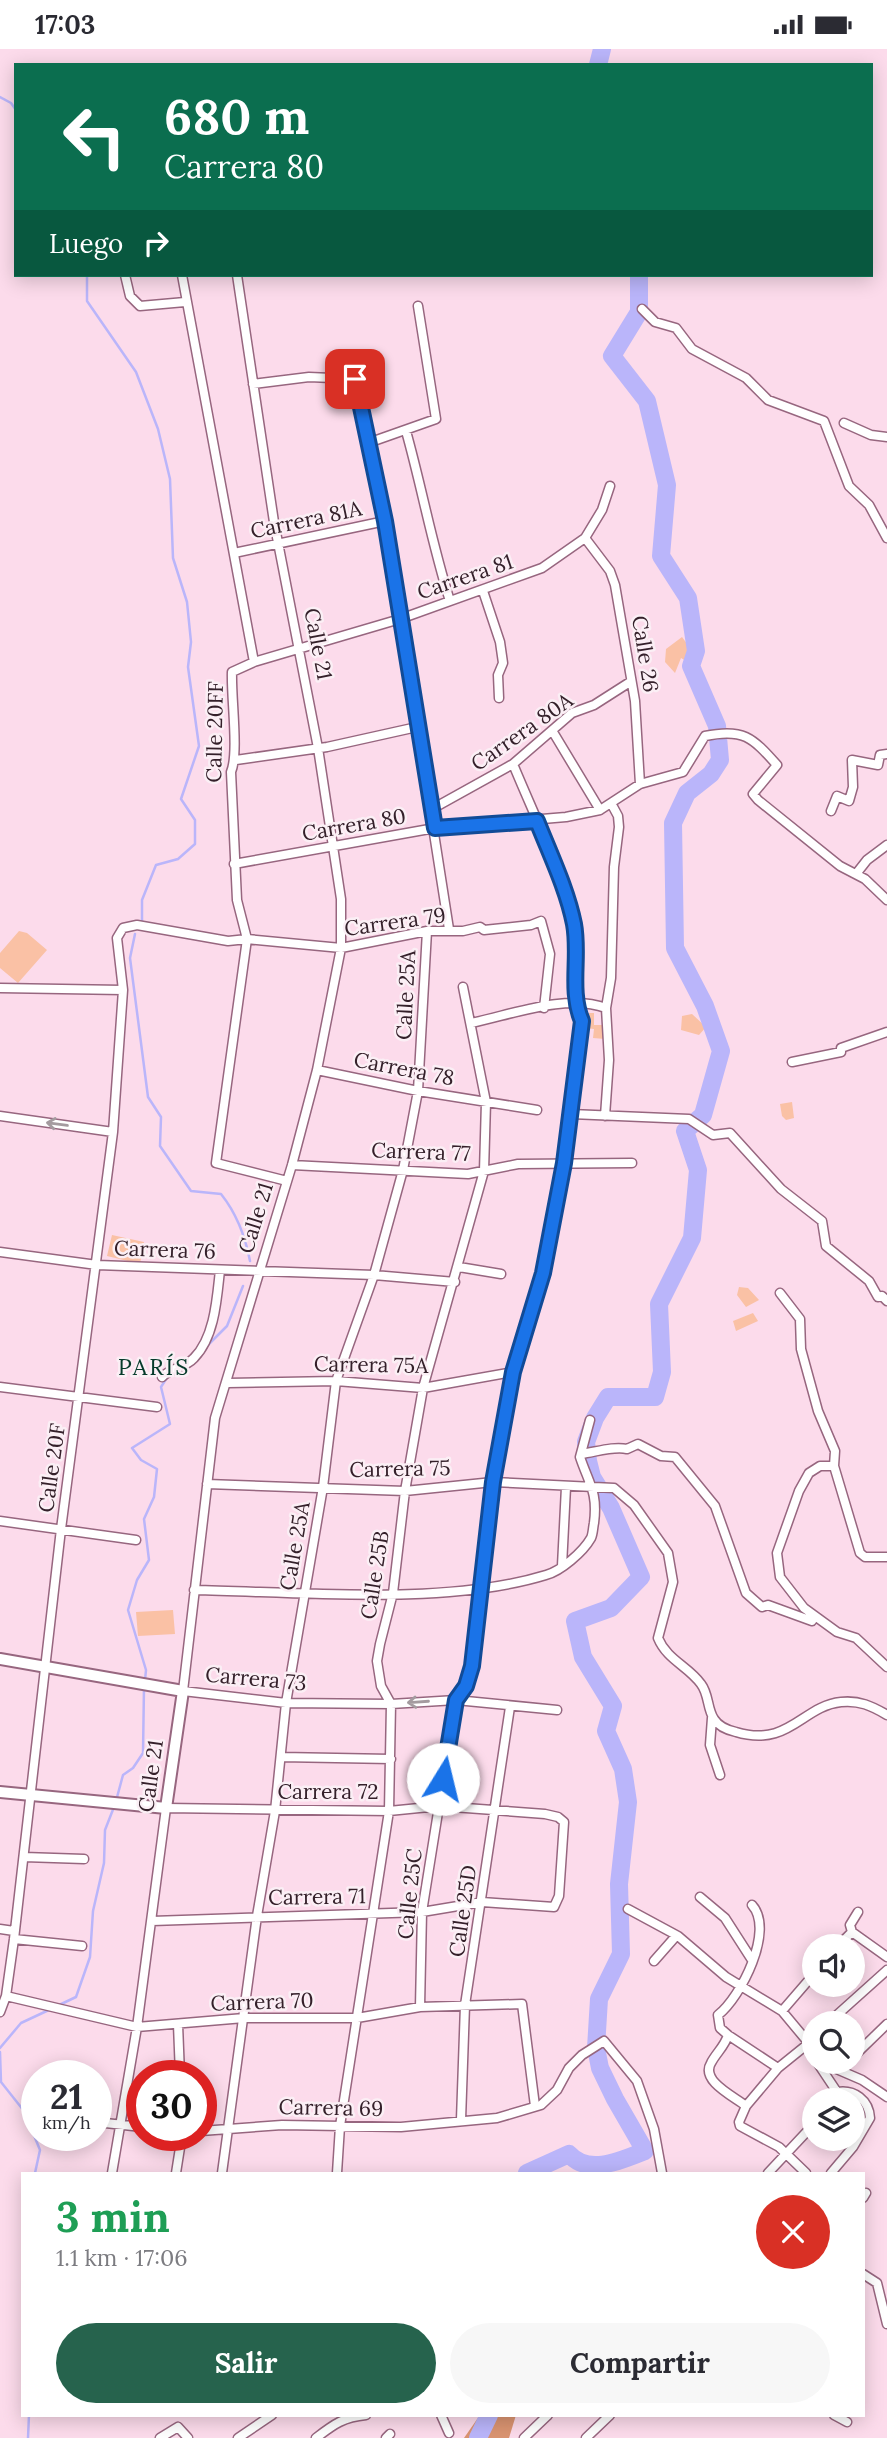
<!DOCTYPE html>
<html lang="es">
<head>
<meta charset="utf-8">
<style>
  body { margin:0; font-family:Lora,serif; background:#f7f7f7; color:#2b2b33; height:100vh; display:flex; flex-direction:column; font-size:26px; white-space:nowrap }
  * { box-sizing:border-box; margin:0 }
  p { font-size:23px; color:#7c7c81 }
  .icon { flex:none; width:38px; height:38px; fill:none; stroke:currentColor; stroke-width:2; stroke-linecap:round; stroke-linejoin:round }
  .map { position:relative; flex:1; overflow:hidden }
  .sheet { position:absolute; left:21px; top:2123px; width:844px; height:245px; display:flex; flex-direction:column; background:#fff; border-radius:0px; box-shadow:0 4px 18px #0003 }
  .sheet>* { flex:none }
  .top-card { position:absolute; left:14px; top:14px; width:859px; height:214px; border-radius:0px; box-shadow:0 4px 18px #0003; background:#0b6e4f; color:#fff; overflow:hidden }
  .fabs { position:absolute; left:802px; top:1885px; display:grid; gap:14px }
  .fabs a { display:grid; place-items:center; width:63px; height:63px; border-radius:50%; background:#fff; box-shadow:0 4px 18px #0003; font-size:35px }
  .speed { position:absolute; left:21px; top:2011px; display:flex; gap:14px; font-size:35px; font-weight:700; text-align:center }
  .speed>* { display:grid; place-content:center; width:91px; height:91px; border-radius:50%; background:#fff; box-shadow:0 4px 18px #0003; line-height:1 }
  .speed small { font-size:18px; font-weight:400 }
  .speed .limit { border:10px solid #d22; background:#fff; color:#111 }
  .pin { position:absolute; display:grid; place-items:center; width:60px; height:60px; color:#fff; margin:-30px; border-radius:14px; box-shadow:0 4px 10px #0006 }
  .me { position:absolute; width:77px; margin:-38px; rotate:9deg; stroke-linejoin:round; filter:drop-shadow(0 0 5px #0008) }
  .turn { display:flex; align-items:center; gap:24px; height:147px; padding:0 35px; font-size:32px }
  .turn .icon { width:91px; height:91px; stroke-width:2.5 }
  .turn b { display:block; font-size:49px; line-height:60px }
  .then { display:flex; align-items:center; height:66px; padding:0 35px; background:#0003; gap:14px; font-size:26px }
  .round { display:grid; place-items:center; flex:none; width:74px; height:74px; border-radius:37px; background:#f7f7f7 }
  .head { display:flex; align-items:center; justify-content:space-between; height:119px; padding:0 35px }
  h1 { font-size:42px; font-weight:700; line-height:52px; color:#1e9e55 }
  .primary-button { display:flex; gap:14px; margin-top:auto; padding:14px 35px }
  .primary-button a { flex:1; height:80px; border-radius:42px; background:#26634d; color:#fff; font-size:28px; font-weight:700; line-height:80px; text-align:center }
  .primary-button a+a { background:#f7f7f7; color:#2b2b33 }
  .status { display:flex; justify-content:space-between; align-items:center; height:49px; padding:0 35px; background:#fff; direction:ltr }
  .status svg { height:19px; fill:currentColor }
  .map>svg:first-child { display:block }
  .green { fill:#fac1a5 }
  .forest { fill:#da9471 }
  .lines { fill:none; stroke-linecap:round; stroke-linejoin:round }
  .stream { stroke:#bab5fa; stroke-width:2.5 }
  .river { stroke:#bab5fa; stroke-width:18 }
  .minor-casing { stroke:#97667f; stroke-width:11 }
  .tertiary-casing { stroke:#97667f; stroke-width:14 }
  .minor { stroke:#fff; stroke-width:8 }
  .tertiary { stroke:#fff; stroke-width:10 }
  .oneway { stroke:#a49b9f }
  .route-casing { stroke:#114b97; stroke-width:18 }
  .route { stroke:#1a73e8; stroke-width:12 }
  .labels { text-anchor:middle; stroke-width:5; stroke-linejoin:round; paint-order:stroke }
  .street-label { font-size:21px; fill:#34202a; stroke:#fbeff5 }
  .neighbourhood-label { font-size:23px; letter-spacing:2px; fill:#063b2b; stroke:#fbeff5 }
</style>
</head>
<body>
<div class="status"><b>17:03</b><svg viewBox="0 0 49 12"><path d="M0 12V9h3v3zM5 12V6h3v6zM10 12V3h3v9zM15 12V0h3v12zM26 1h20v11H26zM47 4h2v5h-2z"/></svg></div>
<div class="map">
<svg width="887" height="2389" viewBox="0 0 887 2389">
  <rect width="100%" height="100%" fill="#fcdbeb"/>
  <path class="green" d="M 682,588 L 694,604 L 691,615 L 681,609 L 675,624 L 665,613 L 666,600 Z
    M 19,882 L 27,884 L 47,901 L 18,934 L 0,919 L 0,904 Z
    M 585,964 L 594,964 L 594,976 L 606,976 L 605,990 L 593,989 L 594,980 L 585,979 Z
    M 692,965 L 706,978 L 699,986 L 681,981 L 682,967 Z
    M 792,1053 L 794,1069 L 786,1071 L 782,1067 L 780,1055 Z
    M 112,1186 L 144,1193 L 140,1215 L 107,1207 Z
    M 739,1238 L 748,1239 L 759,1251 L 746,1258 L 737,1246 Z
    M 753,1264 L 758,1272 L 736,1282 L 733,1272 Z
    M 173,1561 L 175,1585 L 138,1587 L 136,1563 Z"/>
  <path class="forest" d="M 480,2366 L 516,2366 L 509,2389 L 464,2389 Z"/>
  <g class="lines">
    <path class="stream" d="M 0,48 L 11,54 L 16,61
      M 87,226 L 87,252 L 136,323 L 158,380 L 170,430 L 173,509 L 187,553 L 191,593 L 188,618 L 199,697 L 181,750 L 195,771 L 195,795 L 178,810 L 156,816 L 142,851 L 142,873
      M 135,885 L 130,909 L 148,1048 L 161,1068 L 160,1097 L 191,1142 L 221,1145 C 237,1165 245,1186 250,1212
      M 208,1296 L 227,1277 L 243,1237
      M 145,1631 L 146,1621 L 128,1561 L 137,1531 L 149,1511 L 144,1470 L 154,1448 L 157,1420 L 141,1411 L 132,1399 L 170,1375 L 161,1338 L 168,1327
      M 116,1752 L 123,1726 L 133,1719 L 143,1704 L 144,1638
      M 57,1957 L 76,1948 L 90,1908 L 93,1862 L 104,1814 L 105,1781 L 114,1758
      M 0,1999 L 21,1974 L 51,1960
      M 0,2003 L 1,2033 L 24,2062 L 40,2101 L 35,2124
      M 28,2389 L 29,2366"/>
    <path class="river" d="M 598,16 L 602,0
      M 527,2124 L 569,2105 C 588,2127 622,2111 645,2102 L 615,2050 L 600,2019 L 596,1999 L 599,1950 L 621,1905 L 619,1835 L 628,1753 L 623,1720 L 606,1682 L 613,1657 L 583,1608 L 575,1572 L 611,1559 L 641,1528 L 611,1459 L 592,1428 L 588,1412 L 586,1393 L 595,1369 L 608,1348 L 655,1348 L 662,1323 L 659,1255 L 692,1189 L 698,1121 L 685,1082 L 703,1066 L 721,1002 L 705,957 L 675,899 L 673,774 L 687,744 L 711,725 L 720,711 L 717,677 L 691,617 L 696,602 L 688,549 L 661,507 L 667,436 L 647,352 L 612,307 L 639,263 L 639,226
      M 478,2389 L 489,2366"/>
    <g class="minor-casing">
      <path id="minor" d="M 125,226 L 130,247 L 140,257 L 185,253
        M 182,226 L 254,613
        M 237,226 L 274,473 L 318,699 L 341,850 L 341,899 L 317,1021 L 292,1116 L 215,1369 L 183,1642 L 286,1654 L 391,1655 L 456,1651 L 557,1661
        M 642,260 L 655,273 L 676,279 L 692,300 L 746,329 L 768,351 L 824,372 L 849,437 L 869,456 L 887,489
        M 253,335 L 309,328 L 355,330 L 385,472 L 449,880
        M 844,374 L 871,386 L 887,388
        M 406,382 C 422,439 432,496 450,552
        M 368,394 L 436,370 L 418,257
        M 585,489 L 610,522 L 615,536 L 635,652 L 640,735
        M 234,504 L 385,472
        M 483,542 L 500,593 L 503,614 L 498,626 L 499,649
        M 553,683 L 600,761
        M 236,711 L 327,698 L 417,678
        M 432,760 L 513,715 L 572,664 L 594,656 L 630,633
        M 831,762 L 837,747 L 849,752 L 853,738 L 852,711 L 878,716 L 880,706 L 887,705
        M 234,815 L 435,779 L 566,768 L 600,761 L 640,735 L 683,723 L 705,687 C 743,679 752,688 777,716 L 753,745 L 758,751 L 840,817 L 865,830 L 887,851
        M 856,825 L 867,811 L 887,796
        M 0,939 L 123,941
        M 471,974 C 511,966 566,944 606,959
        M 792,1013 L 841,1003 L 841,999 L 887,983
        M 317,1021 L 418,1042 L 537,1061
        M 571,1065 L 689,1070 L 713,1086 L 730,1084 L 781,1140 L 822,1172 L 826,1197 L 869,1232 L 878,1248 L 882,1247 L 887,1252
        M 0,1067 L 113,1083
        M 605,1067 L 609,1011 L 606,959 L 611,929 L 614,818 L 619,778 L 618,767 L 611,754
        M 292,1116 L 468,1125 L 518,1115 L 632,1114
        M 287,1132 L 216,1114 L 247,890 L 237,851 L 231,723 C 239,704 231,649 232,623 L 254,613 L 400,570 L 542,519 L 585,489 L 602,461 L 610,437
        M 0,1203 L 97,1216 L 374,1226 L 455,1233
        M 459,1218 L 501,1225
        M 780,1244 L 800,1270 L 801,1300 L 818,1362 L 835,1402 L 834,1417
        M 162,1328 C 170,1319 185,1319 194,1309 C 215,1288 217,1248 220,1221
        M 228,1334 L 336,1332 L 423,1339 L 513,1323
        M 0,1338 L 157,1358
        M 581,1405 C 596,1403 613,1397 627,1400 L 638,1395 L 661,1407 L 675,1408 L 715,1457 L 746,1544 L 762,1558 L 768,1556 L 812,1572 L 815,1567
        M 207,1435 L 405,1442 L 493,1433 L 614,1439 L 634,1456 L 668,1504 L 673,1533 L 658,1589 C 667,1611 688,1617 701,1635 C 709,1645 707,1660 714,1670 C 719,1678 727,1681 736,1683 C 789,1699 802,1657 841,1653 C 859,1651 872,1657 887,1666
        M 0,1472 L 136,1491
        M 887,1508 L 865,1508 L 860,1504 L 834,1417 L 820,1417 L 809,1424 L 799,1442 L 777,1504 L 780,1528 L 804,1559 L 837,1583 L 856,1589 L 887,1618
        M 562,1517 L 566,1438
        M 194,1541 C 300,1543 445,1557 546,1526 C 561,1522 583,1503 591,1489 C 593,1485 593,1478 594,1474 C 598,1443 589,1435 580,1408 L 590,1371
        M 712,1669 L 710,1696 L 720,1726
        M 281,1708 L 391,1710
        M 24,1808 L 84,1810
        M 700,1848 L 725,1869 L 752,1911
        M 752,1856 C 775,1881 741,1948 718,1966 L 720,1979 L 728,1986 C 725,1997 716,2004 711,2014 C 700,2032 735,2048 746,2057 L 739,2073 L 740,2077 L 779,2098 L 806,2124
        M 628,1860 L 678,1887 L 726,1928 L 782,1962 L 807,1992 L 814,2006
        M 0,1880 L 14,1882
        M 852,1883 L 850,1876 L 858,1863
        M 14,1890 L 82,1897
        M 838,1897 L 852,1883 L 887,1908
        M 654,1912 L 676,1887
        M 6,1947 L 137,1978 L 244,1969 L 357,1969 L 420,1958 L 522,1955 L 535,2057
        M 420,1958 L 422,1863 L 456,1651 L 466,1637 L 472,1617 L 493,1433 L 513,1323 L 543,1224 L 564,1114 L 582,972 C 568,940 581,905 573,871 C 560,818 534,766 513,715
        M 782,1962 L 814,1925
        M 0,1963 L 6,1947 L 14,1890 L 61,1480 L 113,1083 L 123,941 L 117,889 L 123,879 L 137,876 L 228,892 L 247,890 L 341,899 L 427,882 L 463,882 L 480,878 L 484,881 L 531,876 L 541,872 L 550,905 L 544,959
        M 828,1974 L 887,1921
        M 178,1975 L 180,2026
        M 728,1986 L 778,2019 L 814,1990
        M 852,2009 L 887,1975
        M 818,2012 L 862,2031 L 887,2048
        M 817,2013 L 837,2043 L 832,2051
        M 746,2057 L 778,2019
        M 461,2071 L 465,1956 L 510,1658
        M 96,2073 L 142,2078
        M 201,2082 L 282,2076 L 401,2078 L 497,2069 L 541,2056 L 557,2041 L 569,2019 L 582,2006 L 604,1992 L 637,2032 L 654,2080 L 662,2124
        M 112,2124 L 137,1978 L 166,1759 L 389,1762 L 439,1757 L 545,1765 L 558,1768 L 564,1773 L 559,1847 L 554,1858 L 482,1853 L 422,1863 L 152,1872
        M 176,2124 L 182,2086
        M 222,2124 L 257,1867 L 275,1762 L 286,1654 L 323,1438 L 336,1332 L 374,1226 L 403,1121 L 418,1042 L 427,882
        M 337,2124 L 340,2077 L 389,1762 L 391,1655 L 381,1637 L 377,1612 L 380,1595 L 393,1544 L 405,1442 L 423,1339 L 484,1122 L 486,1053 L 463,938
        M 768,2124 L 814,2075
        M 831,2124 L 853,2098 L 870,2069 C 869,2051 854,2040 837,2043
        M 863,2149 L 866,2144
        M 863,2225 L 877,2234 L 887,2275
        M 441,2366 L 449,2384
        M 834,2366 L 847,2373
        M 178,2378 L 188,2389
        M 160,2389 L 178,2378
        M 238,2389 L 272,2366
        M 316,2389 C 334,2375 344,2368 366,2366
        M 386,2389 L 390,2385
        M 524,2389 L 548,2366
        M 586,2389 L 610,2366"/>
    </g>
    <g class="tertiary-casing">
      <path id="tertiary" d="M 0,1610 L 183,1642 L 166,1759 L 0,1743"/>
    </g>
    <use href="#minor" class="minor"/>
    <use href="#tertiary" class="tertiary"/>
  </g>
  <defs><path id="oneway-shaft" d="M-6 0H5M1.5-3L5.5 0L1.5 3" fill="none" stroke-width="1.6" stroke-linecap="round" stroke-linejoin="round" transform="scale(1.75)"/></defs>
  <g class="oneway">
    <use href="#oneway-shaft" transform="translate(57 1075) rotate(-172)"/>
    <use href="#oneway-shaft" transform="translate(418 1653) rotate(176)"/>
  </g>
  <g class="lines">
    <g class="route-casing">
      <path id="route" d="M 355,330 L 385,472 L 435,779 L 537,772 C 550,805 567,840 574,875 C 580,907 569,942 582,972 L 564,1114 L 543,1224 L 513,1323 L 493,1433 L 472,1617 L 466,1637 L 456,1651 L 443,1730"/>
    </g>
    <use href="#route" class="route"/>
  </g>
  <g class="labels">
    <g class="street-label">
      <text transform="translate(306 471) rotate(-12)" y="7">Carrera 81A</text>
      <text transform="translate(465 528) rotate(-19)" y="7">Carrera 81</text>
      <text transform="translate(318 595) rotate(79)" y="7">Calle 21</text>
      <text transform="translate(645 605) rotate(81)" y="7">Calle 26</text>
      <text transform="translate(215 683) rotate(-89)" y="7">Calle 20FF</text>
      <text transform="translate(522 683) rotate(-35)" y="7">Carrera 80A</text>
      <text transform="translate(354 776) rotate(-10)" y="7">Carrera 80</text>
      <text transform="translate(395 873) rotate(-8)" y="7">Carrera 79</text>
      <text transform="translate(406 946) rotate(-87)" y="7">Calle 25A</text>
      <text transform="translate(404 1020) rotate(11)" y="7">Carrera 78</text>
      <text transform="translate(421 1103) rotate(2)" y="7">Carrera 77</text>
      <text transform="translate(256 1169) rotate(-73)" y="7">Calle 21</text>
      <text transform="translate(165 1201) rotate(2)" y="7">Carrera 76</text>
      <text transform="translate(371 1316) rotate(1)" y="7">Carrera 75A</text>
      <text transform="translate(52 1419) rotate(-82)" y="7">Calle 20F</text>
      <text transform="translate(400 1420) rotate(-1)" y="7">Carrera 75</text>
      <text transform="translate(295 1497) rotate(-80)" y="7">Calle 25A</text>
      <text transform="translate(375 1526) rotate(-81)" y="7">Calle 25B</text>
      <text transform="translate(256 1630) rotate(5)" y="7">Carrera 73</text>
      <text transform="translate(151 1727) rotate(-82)" y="7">Calle 21</text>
      <text x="328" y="1750">Carrera 72</text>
      <text transform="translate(410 1845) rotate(-84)" y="7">Calle 25C</text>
      <text transform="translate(317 1848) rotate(-1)" y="7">Carrera 71</text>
      <text transform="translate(463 1862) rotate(-82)" y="7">Calle 25D</text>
      <text transform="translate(262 1953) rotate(-2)" y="7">Carrera 70</text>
      <text transform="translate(331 2059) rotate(1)" y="7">Carrera 69</text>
    </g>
    <g class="neighbourhood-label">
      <text x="154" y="1326">PARÍS</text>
    </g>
  </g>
</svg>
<div class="fabs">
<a><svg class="icon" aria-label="sound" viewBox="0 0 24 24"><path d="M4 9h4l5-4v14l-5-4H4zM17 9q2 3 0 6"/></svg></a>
<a><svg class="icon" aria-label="search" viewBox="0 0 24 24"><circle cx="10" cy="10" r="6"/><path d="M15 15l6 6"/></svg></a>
<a><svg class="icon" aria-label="layers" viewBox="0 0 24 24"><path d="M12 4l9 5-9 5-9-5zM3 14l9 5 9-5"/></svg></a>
</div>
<div class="speed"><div>21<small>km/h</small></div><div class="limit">30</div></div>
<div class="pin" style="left:355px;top:330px;background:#d93025"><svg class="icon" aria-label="arrive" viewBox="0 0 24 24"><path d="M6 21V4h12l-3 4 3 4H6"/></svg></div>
<svg class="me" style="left:443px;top:1730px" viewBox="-20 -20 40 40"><circle r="19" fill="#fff"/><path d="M0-13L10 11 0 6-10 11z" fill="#1a73e8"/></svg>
<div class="top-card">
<div class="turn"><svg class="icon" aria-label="left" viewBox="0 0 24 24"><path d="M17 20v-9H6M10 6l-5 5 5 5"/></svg><div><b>680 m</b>Carrera 80</div></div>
<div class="then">Luego<svg class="icon" aria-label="right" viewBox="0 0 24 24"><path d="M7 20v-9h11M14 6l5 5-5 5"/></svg></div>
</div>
<section class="sheet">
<div class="head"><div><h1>3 min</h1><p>1.1 km · 17:06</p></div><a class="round" style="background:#d93025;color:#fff"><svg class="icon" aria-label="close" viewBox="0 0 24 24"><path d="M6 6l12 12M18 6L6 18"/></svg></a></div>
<div class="primary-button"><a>Salir</a><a>Compartir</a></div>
</section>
</div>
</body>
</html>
